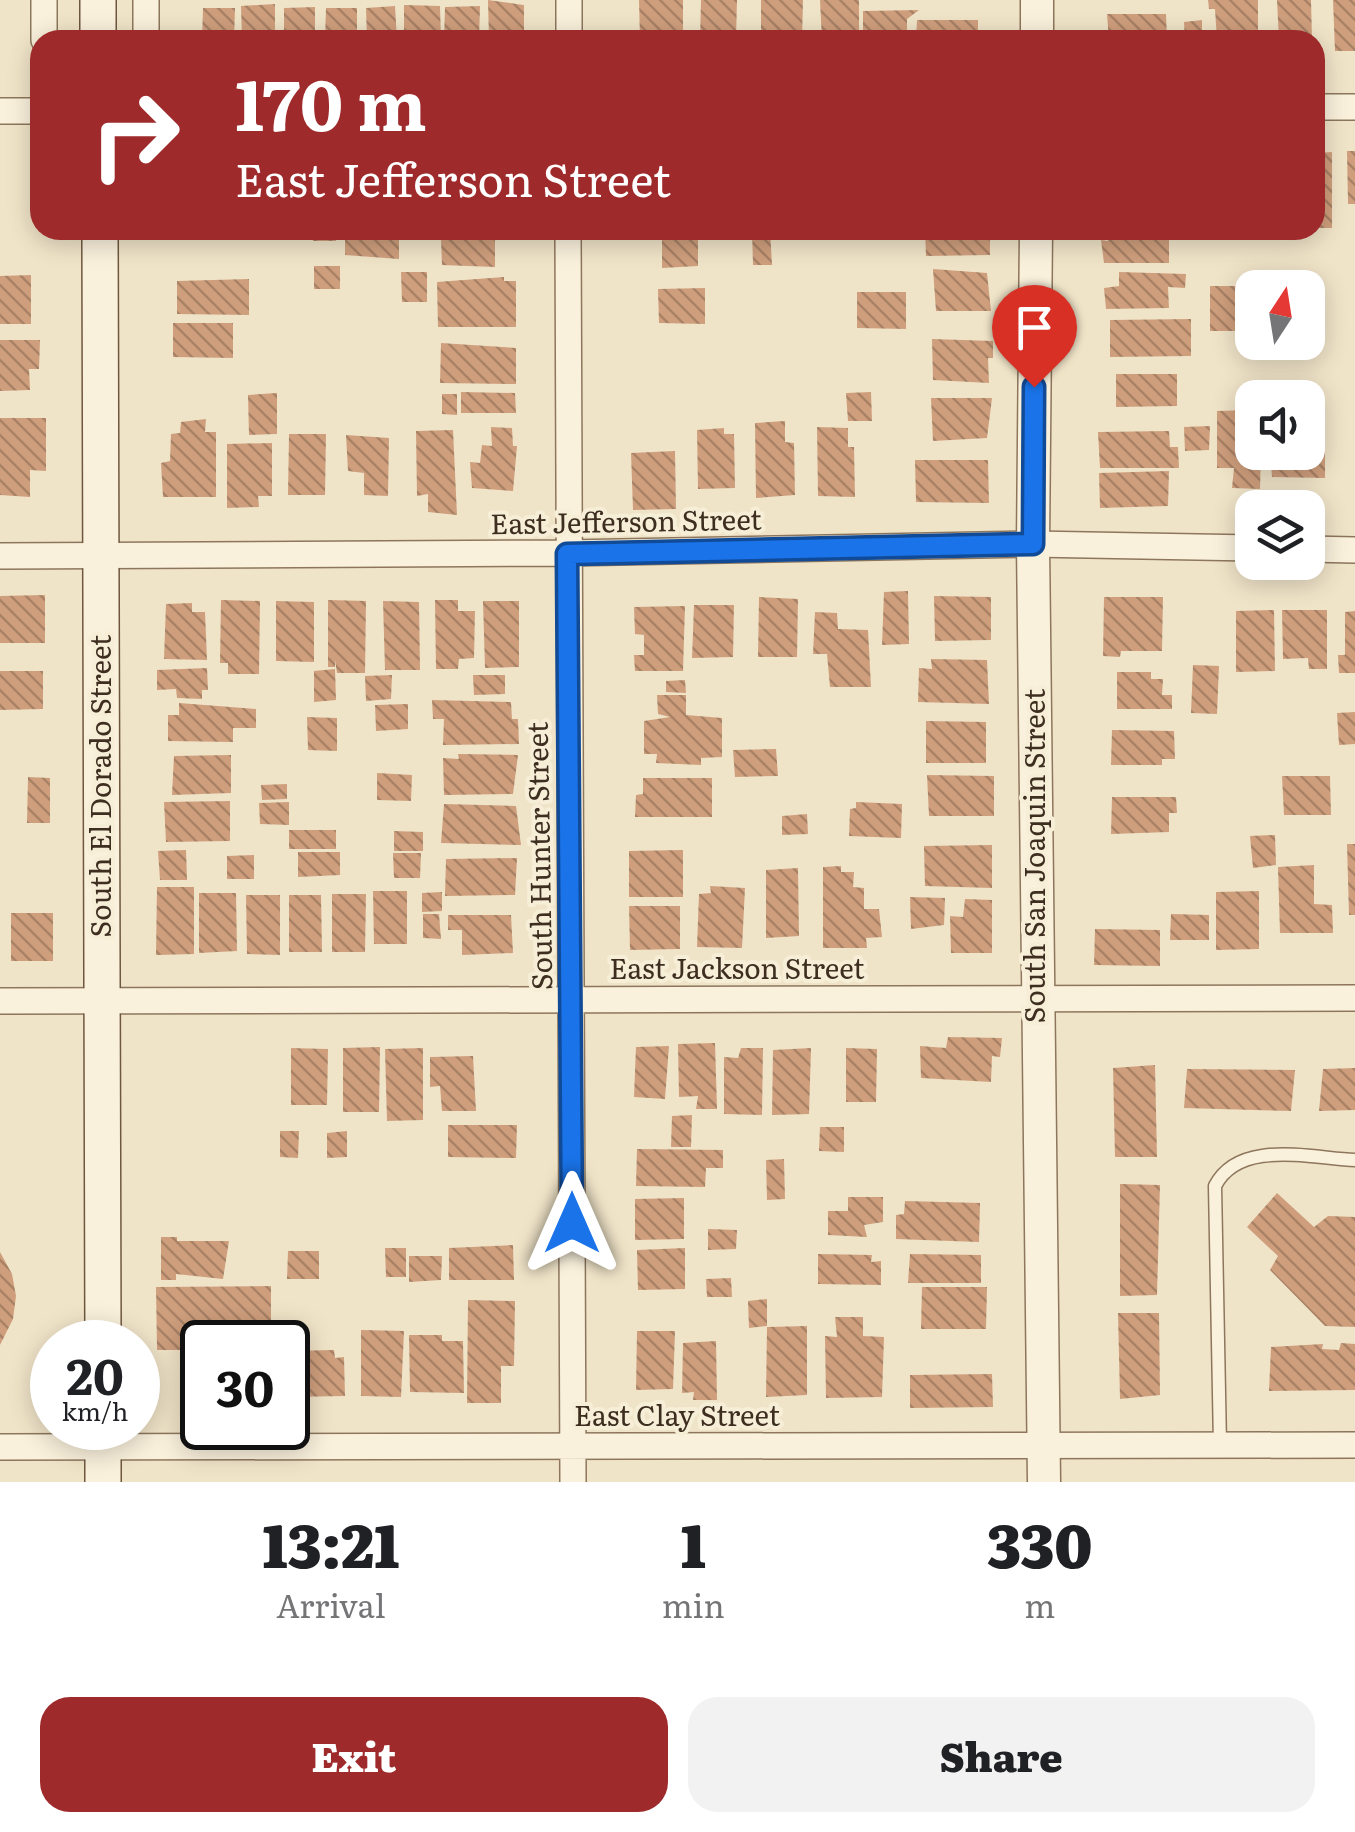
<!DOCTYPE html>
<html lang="en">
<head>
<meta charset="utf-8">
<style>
  body { margin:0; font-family:Literata,serif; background:#f2f2f2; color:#202124; height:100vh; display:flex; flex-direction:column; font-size:38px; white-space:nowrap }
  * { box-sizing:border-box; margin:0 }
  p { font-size:32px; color:#757577 }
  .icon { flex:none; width:55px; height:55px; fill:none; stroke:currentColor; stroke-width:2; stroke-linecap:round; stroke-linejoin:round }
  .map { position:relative; height:1482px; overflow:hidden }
  .drawer { display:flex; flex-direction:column; background:#fff; flex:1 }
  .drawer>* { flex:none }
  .top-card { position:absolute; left:30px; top:30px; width:1295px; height:210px; border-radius:30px; box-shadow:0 5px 25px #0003; background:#9e2a2b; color:#fff; overflow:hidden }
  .needle { width:65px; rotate:12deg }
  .tools { position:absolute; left:1235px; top:270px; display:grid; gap:20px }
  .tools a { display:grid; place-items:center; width:90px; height:90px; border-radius:20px; background:#fff; box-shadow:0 5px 25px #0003; font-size:50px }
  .speed { position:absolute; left:30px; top:1320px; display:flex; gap:20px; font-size:50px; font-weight:700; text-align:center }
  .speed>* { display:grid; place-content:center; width:130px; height:130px; border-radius:50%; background:#fff; box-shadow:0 5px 25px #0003; line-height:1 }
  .speed small { font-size:25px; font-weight:400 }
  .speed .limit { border:5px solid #111; border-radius:15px; background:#fff; color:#111 }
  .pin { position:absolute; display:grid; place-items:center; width:85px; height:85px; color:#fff; margin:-102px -42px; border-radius:50% 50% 50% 0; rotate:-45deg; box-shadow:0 0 10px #0007 }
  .pin .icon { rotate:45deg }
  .me { position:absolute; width:110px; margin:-55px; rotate:0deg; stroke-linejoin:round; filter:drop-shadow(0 0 8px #0008) }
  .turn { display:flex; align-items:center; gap:35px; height:210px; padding:0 40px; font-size:45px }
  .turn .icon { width:130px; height:130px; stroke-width:2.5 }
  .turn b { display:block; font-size:70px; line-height:85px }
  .eta { display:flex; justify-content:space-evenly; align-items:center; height:170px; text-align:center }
  .eta b { font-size:60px; font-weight:800; line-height:70px }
  .cta { display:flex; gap:20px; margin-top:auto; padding:20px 40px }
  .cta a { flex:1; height:115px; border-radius:30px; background:#9e2a2b; color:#fff; font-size:40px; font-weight:800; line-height:115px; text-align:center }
  .cta a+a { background:#f2f2f2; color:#202124 }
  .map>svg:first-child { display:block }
  .building { fill:url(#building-back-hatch) }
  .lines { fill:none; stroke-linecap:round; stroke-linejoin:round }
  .service-casing { stroke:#8d765c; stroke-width:15 }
  .minor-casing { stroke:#8d765c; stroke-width:28 }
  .tertiary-casing { stroke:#8d765c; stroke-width:35 }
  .secondary-casing { stroke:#6f573f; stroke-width:38 }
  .service { stroke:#faf1dc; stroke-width:12 }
  .minor { stroke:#faf1dc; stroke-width:25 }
  .tertiary { stroke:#faf1dc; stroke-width:32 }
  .secondary { stroke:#faf1dc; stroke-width:35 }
  .route-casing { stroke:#114b97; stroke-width:25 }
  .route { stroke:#1a73e8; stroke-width:18 }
  .labels { text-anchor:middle; stroke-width:8; stroke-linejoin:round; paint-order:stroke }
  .street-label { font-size:28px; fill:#3d2e20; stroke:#f7eed8 }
</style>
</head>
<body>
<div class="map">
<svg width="1355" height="1482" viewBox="0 0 1355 1482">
  <defs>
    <pattern id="building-back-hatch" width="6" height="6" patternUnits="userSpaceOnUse" patternTransform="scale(2.5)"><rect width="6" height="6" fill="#cf9f7d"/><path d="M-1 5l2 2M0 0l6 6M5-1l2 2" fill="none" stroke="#a98266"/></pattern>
  </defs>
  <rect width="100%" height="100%" fill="#f0e4c8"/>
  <path class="building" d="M 488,0 L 524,5 L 524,40 L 489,40 Z
    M 639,0 L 683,0 L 683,40 L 640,40 Z
    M 701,0 L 737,0 L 736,40 L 700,40 Z
    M 761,0 L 803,0 L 802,40 L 761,40 Z
    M 820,0 L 859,0 L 859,40 L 822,40 Z
    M 1208,0 L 1258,0 L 1258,40 L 1217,40 L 1215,9 L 1209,9 Z
    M 1277,0 L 1311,0 L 1312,40 L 1279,40 Z
    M 1333,0 L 1355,0 L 1355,51 L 1335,51 Z
    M 275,4 L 275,40 L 242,40 L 241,6 Z
    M 404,5 L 440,6 L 441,40 L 404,40 Z
    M 395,6 L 397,40 L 367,40 L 366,8 Z
    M 480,6 L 479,40 L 444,40 L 445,7 Z
    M 315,7 L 315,40 L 284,40 L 284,8 Z
    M 203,8 L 235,8 L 234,40 L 202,40 Z
    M 326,8 L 357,8 L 357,40 L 325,40 Z
    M 919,10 L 907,19 L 907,31 L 863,31 L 863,11 Z
    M 1107,14 L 1166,14 L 1167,40 L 1109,40 Z
    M 917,20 L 978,20 L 978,40 L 916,40 Z
    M 1202,20 L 1202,40 L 1185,40 L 1184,22 Z
    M 1347,151 L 1355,151 L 1355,204 L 1348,204 Z
    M 1332,152 L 1332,228 L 1315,228 L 1315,153 Z
    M 312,230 L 336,230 L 336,241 L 313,241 Z
    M 345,230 L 399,230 L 399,259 L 345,255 Z
    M 635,230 L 664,230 L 665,235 L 634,236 Z
    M 752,230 L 770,230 L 772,265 L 753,265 Z
    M 925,230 L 990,230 L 990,255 L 926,256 Z
    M 1169,233 L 1169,263 L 1104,263 L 1101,240 L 1108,241 L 1108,234 Z
    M 698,237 L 698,266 L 662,268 L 662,239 Z
    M 441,239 L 495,239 L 495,267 L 442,265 Z
    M 314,266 L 340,266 L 340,289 L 314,289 Z
    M 933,269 L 987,273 L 991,311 L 936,311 Z
    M 401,272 L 427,272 L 427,302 L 402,302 Z
    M 1119,272 L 1186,274 L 1185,288 L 1168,287 L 1169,308 L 1106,309 L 1104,288 L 1119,286 Z
    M 31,275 L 31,324 L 0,324 L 0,276 Z
    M 504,277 L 504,281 L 516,281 L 516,327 L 438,327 L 437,282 Z
    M 249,279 L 249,315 L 177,314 L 177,281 Z
    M 1210,286 L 1245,286 L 1245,331 L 1210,331 Z
    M 705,288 L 705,324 L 659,323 L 658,289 Z
    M 857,292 L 906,292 L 906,329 L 857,328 Z
    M 1191,319 L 1191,356 L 1110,357 L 1110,320 Z
    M 173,323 L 233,323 L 233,358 L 173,357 Z
    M 932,339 L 993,341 L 993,358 L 988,358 L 989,383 L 933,380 Z
    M 0,340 L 40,340 L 39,369 L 29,369 L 30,390 L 0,391 Z
    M 441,343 L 516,348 L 516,384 L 440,383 Z
    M 1116,374 L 1177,374 L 1177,406 L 1116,407 Z
    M 461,392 L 515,393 L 516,413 L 461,413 Z
    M 871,392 L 872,421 L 848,421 L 846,393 Z
    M 277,393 L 277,434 L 249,435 L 248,395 Z
    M 442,394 L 457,394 L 457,415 L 442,414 Z
    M 931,398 L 992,398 L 987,438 L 933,441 Z
    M 1252,410 L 1252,452 L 1261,454 L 1260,489 L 1232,488 L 1234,468 L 1217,468 L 1217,411 Z
    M 1308,412 L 1325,412 L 1325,478 L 1272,477 L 1270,452 L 1308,452 Z
    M 0,418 L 46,418 L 46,471 L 30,470 L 30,497 L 0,495 Z
    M 206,419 L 205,432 L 216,432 L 216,497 L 163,497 L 161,463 L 170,461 L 171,434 L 180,433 L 181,422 Z
    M 785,421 L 785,442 L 794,443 L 795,495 L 756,498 L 755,423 Z
    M 1210,426 L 1209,450 L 1185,451 L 1184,427 Z
    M 491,427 L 512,428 L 513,446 L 517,446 L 513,491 L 472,488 L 470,462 L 480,463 L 482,445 L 492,446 Z
    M 817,427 L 848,428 L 848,447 L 854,447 L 855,497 L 818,496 Z
    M 724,428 L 724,434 L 734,434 L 735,488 L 698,489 L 697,430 Z
    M 453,430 L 457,515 L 428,512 L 428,494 L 417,496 L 416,431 Z
    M 1169,431 L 1170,447 L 1178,447 L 1179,468 L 1100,468 L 1098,432 Z
    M 289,434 L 326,434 L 325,495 L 288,495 Z
    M 346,435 L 389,438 L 388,496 L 364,495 L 364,473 L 348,471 Z
    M 272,443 L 272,496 L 258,496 L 259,507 L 227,508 L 227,444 Z
    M 675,451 L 676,509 L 633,510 L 631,453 Z
    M 915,460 L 988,460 L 989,503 L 916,502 Z
    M 1169,471 L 1168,506 L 1100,508 L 1099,473 Z
    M 908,591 L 909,644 L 882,645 L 884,592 Z
    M 45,595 L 45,643 L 0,643 L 0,596 Z
    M 934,596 L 991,597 L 991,640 L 935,641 Z
    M 759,597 L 798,599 L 797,657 L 758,657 Z
    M 1104,597 L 1163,597 L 1162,651 L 1121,651 L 1120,657 L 1103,656 Z
    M 221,600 L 260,601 L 259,674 L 228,674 L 228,663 L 220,663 Z
    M 328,600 L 366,601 L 365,673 L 337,673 L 335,660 L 335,667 L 328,667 Z
    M 435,600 L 458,600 L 458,611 L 475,611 L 474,658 L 459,659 L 458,669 L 436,669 Z
    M 276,601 L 314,602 L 314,662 L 276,661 Z
    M 383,601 L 419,602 L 420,670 L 385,670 Z
    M 483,601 L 519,601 L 519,667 L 485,668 Z
    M 192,603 L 192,612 L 205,612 L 207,660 L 164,659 L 166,604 Z
    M 694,605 L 734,605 L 733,657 L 692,658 Z
    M 685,606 L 683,671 L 635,671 L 634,655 L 644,655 L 644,635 L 635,634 L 634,607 Z
    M 1274,610 L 1275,671 L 1236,672 L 1236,611 Z
    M 1282,610 L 1327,610 L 1327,669 L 1309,669 L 1308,658 L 1283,659 Z
    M 1355,611 L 1355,673 L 1339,673 L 1338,655 L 1345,655 L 1345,612 Z
    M 815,612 L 837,613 L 838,629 L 868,630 L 871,687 L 830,687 L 827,654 L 813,654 Z
    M 931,659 L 987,660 L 989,704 L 918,702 L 919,668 L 932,669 Z
    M 1193,665 L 1219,666 L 1217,714 L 1191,713 Z
    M 207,668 L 208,690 L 202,690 L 202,699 L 177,698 L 176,689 L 157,690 L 157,670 Z
    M 335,669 L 336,700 L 314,702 L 314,671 Z
    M 0,671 L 43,671 L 43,709 L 0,710 Z
    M 1117,672 L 1151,672 L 1151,679 L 1163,679 L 1162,695 L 1172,695 L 1172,709 L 1117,709 Z
    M 392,675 L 391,699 L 366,701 L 365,676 Z
    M 473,675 L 505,675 L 505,694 L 474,695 Z
    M 685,680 L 686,693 L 666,692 L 666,681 Z
    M 657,695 L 686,695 L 686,715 L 722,718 L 722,757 L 701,758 L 701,765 L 656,763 L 657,754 L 644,754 L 644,721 L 670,717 L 658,714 Z
    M 432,700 L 511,702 L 512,719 L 518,719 L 519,744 L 443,745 L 444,719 L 433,719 Z
    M 179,703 L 256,709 L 256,728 L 233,728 L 233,742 L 168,741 L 168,715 L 179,715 Z
    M 408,704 L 408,729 L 376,731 L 375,705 Z
    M 1355,712 L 1355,744 L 1339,745 L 1337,713 Z
    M 307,717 L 337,718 L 337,751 L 308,750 Z
    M 926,721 L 986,722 L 986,763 L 926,763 Z
    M 1112,730 L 1174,731 L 1175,759 L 1162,759 L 1162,765 L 1111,765 Z
    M 776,749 L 778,776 L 735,777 L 733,750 Z
    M 458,754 L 518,755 L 513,794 L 444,795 L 443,758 L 459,759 Z
    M 231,755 L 231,793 L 172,795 L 174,756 Z
    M 377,773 L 412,775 L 411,801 L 377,800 Z
    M 927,775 L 994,776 L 994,816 L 929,816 Z
    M 1282,776 L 1330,776 L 1331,815 L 1284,815 Z
    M 28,777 L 50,778 L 50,823 L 27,823 Z
    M 643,778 L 712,778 L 712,817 L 635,817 L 636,795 L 643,794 Z
    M 287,784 L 287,799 L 262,800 L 261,785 Z
    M 1112,797 L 1176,797 L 1177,813 L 1169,813 L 1169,832 L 1111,834 Z
    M 230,801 L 230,841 L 166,842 L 164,802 Z
    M 289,802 L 289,825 L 260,824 L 259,803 Z
    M 856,802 L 902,804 L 901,838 L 849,836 L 850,809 L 856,808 Z
    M 444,804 L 516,806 L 521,845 L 441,843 Z
    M 807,814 L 808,834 L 782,835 L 782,816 Z
    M 289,830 L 336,830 L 336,849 L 289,849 Z
    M 394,831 L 423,832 L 423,851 L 394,851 Z
    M 1275,835 L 1276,865 L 1253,868 L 1250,836 Z
    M 1347,844 L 1355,844 L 1355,915 L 1349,915 Z
    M 992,845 L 992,888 L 925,886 L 924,846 Z
    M 186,850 L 187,880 L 160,880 L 158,851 Z
    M 683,850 L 683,897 L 629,897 L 629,851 Z
    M 298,852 L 340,852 L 340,875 L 298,877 Z
    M 393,853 L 421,853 L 420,878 L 394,878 Z
    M 254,855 L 254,879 L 227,879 L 227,856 Z
    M 517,858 L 515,895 L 445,896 L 446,859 Z
    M 1314,865 L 1314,904 L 1332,905 L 1333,933 L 1280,933 L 1278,867 Z
    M 841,866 L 841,872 L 854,872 L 853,887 L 864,888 L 864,909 L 879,909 L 882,937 L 866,938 L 867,948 L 823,948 L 823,867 Z
    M 798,868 L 799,936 L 766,938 L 766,870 Z
    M 710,886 L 745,888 L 742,948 L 697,947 L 699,894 L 711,893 Z
    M 157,887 L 194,887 L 194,954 L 156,955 Z
    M 373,891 L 407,891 L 407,944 L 374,944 Z
    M 1259,891 L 1259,949 L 1216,950 L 1216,892 Z
    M 442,892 L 442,911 L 422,912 L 422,893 Z
    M 199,893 L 236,893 L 237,951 L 199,953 Z
    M 332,894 L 366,894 L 365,952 L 332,952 Z
    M 246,895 L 280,895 L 280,955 L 247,954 Z
    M 289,895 L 321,895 L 322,952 L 289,952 Z
    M 910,897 L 945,898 L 944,925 L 911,929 Z
    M 965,899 L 992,900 L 992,953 L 951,953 L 950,916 L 963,917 Z
    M 629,906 L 680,906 L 680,949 L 630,950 Z
    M 11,913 L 53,913 L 53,961 L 11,961 Z
    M 423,914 L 439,914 L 441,939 L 423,938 Z
    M 1171,914 L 1209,915 L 1209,940 L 1170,940 Z
    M 448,915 L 511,915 L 513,953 L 462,955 L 462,930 L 448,930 Z
    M 1095,929 L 1160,930 L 1160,966 L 1094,965 Z
    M 948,1037 L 1002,1038 L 1000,1057 L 992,1056 L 991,1082 L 921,1078 L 920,1046 L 946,1048 Z
    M 715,1043 L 717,1109 L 696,1109 L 698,1096 L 679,1097 L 678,1044 Z
    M 669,1046 L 665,1099 L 634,1097 L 636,1047 Z
    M 380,1047 L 379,1112 L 343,1112 L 343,1048 Z
    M 291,1048 L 328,1049 L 327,1105 L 291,1105 Z
    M 423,1048 L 423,1120 L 387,1121 L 385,1049 Z
    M 741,1048 L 763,1048 L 762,1115 L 724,1114 L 724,1057 L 738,1058 Z
    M 811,1048 L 809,1114 L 772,1115 L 773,1050 Z
    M 846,1048 L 877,1049 L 876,1102 L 846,1102 Z
    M 473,1056 L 476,1111 L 442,1111 L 440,1086 L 430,1087 L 430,1057 Z
    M 1155,1065 L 1157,1157 L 1115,1157 L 1113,1068 Z
    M 1355,1068 L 1355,1110 L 1319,1111 L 1323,1069 Z
    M 1187,1069 L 1295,1070 L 1291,1111 L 1184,1108 Z
    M 692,1115 L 691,1147 L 671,1147 L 672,1116 Z
    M 448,1125 L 517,1125 L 516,1158 L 448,1157 Z
    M 820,1127 L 844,1127 L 844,1152 L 819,1151 Z
    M 280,1131 L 299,1131 L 298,1158 L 280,1157 Z
    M 347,1131 L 347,1157 L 327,1158 L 327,1133 Z
    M 637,1149 L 723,1150 L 723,1168 L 706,1168 L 705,1187 L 636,1186 Z
    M 784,1159 L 785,1199 L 767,1200 L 766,1160 Z
    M 1120,1184 L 1160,1185 L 1157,1295 L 1120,1296 Z
    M 1277,1193 L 1314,1227 L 1328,1216 L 1355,1217 L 1355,1327 L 1325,1326 L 1270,1270 L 1278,1256 L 1247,1227 Z
    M 848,1197 L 883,1197 L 883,1222 L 864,1225 L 867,1237 L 828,1235 L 828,1211 L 848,1211 Z
    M 684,1198 L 684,1239 L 635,1240 L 635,1199 Z
    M 905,1201 L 980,1203 L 979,1242 L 896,1239 L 896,1215 L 904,1214 Z
    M 708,1229 L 737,1230 L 736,1249 L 708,1250 Z
    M 161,1237 L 177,1237 L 177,1241 L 229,1241 L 223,1279 L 176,1274 L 176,1280 L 161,1280 Z
    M 513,1245 L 514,1280 L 449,1280 L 449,1248 Z
    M 385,1248 L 406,1248 L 406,1277 L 386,1277 Z
    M 685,1248 L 685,1289 L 638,1290 L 637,1250 Z
    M 288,1251 L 319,1251 L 319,1279 L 287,1279 Z
    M 0,1252 L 12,1274 L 16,1296 L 13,1319 L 0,1345 Z
    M 818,1254 L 872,1255 L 871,1262 L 881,1261 L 881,1285 L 818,1284 Z
    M 910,1254 L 981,1255 L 981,1283 L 908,1283 Z
    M 409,1256 L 442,1256 L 441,1280 L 409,1282 Z
    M 731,1278 L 732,1297 L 707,1297 L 706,1279 Z
    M 271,1286 L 271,1336 L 225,1336 L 225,1342 L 202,1342 L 202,1350 L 157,1350 L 156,1287 Z
    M 922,1287 L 987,1287 L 986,1329 L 921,1329 Z
    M 767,1299 L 767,1326 L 749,1328 L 748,1301 Z
    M 468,1300 L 515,1301 L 514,1366 L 501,1366 L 501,1403 L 467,1403 Z
    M 1118,1313 L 1159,1313 L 1160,1395 L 1120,1399 Z
    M 835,1317 L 863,1317 L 863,1336 L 884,1337 L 882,1397 L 826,1398 L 825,1336 L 837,1337 Z
    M 807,1326 L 807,1395 L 766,1397 L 767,1327 Z
    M 361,1330 L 404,1331 L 401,1397 L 361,1396 Z
    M 637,1331 L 675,1331 L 673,1389 L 636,1390 Z
    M 409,1335 L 442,1335 L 442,1341 L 463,1341 L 464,1393 L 410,1392 Z
    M 716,1341 L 717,1400 L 693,1400 L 694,1392 L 682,1393 L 683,1343 Z
    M 1341,1343 L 1355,1344 L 1355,1390 L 1269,1391 L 1271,1347 L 1323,1344 L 1322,1349 L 1339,1350 Z
    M 334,1350 L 335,1358 L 344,1357 L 345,1396 L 290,1397 L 290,1351 Z
    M 992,1374 L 993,1407 L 910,1408 L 910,1375 Z"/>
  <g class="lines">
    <g class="service-casing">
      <path id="service" d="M 1220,1445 L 1215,1186 C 1239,1139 1310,1158 1355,1160"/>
    </g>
    <g class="minor-casing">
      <path id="minor" d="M 44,0 L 44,40
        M 146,40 L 146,0
        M 569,40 L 569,0
        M 1315,107 L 1355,107
        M 0,111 L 40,111
        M 568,230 L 573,1482
        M 1308,549 L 1355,550
        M 0,556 L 567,553 L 1033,544 L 1252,548
        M 0,1001 L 1355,998
        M 0,1447 L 1355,1445"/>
    </g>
    <g class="tertiary-casing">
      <path id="tertiary" d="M 1037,40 L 1037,0
        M 1036,230 L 1033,544 L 1044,1482"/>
    </g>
    <g class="secondary-casing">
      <path id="secondary" d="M 98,0 L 98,40
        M 100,230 L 103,1342
        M 103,1482 L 103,1428"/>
    </g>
    <use href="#service" class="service"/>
    <use href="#minor" class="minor"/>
    <use href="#tertiary" class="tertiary"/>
    <use href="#secondary" class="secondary"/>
  </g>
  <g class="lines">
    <g class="route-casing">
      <path id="route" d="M 572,1223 L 567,554 L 1033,544 L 1034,387"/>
    </g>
    <use href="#route" class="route"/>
  </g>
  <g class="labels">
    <g class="street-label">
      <text transform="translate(626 522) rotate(-1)" y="10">East Jefferson Street</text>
      <text transform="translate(101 786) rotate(-90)" y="10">South El Dorado Street</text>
      <text transform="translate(540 856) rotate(-91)" y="10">South Hunter Street</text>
      <text transform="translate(1035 856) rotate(-90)" y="10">South San Joaquin Street</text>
      <text x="737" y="979">East Jackson Street</text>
      <text x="677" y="1426">East Clay Street</text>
    </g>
  </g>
</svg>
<div class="tools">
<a><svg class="needle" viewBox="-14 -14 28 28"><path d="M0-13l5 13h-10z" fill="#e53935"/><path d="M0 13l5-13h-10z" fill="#757577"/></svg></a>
<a><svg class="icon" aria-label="sound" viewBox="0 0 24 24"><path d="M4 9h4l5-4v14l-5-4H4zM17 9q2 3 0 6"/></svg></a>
<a><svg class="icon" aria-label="layers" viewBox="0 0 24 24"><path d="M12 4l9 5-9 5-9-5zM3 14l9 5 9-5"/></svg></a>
</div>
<div class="speed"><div>20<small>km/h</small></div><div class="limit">30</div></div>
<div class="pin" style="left:1034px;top:387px;background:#d93025"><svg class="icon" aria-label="arrive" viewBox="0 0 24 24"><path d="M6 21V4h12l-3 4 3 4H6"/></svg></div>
<svg class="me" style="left:572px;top:1223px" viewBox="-20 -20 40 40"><path d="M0-17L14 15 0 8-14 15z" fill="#1a73e8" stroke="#fff" stroke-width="4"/></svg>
<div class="top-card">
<div class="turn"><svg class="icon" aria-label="right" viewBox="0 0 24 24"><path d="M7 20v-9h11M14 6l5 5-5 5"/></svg><div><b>170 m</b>East Jefferson Street</div></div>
</div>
</div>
<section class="drawer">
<div class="eta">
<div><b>13:21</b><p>Arrival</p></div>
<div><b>1</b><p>min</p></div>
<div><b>330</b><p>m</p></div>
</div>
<div class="cta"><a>Exit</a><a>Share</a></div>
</section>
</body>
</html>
